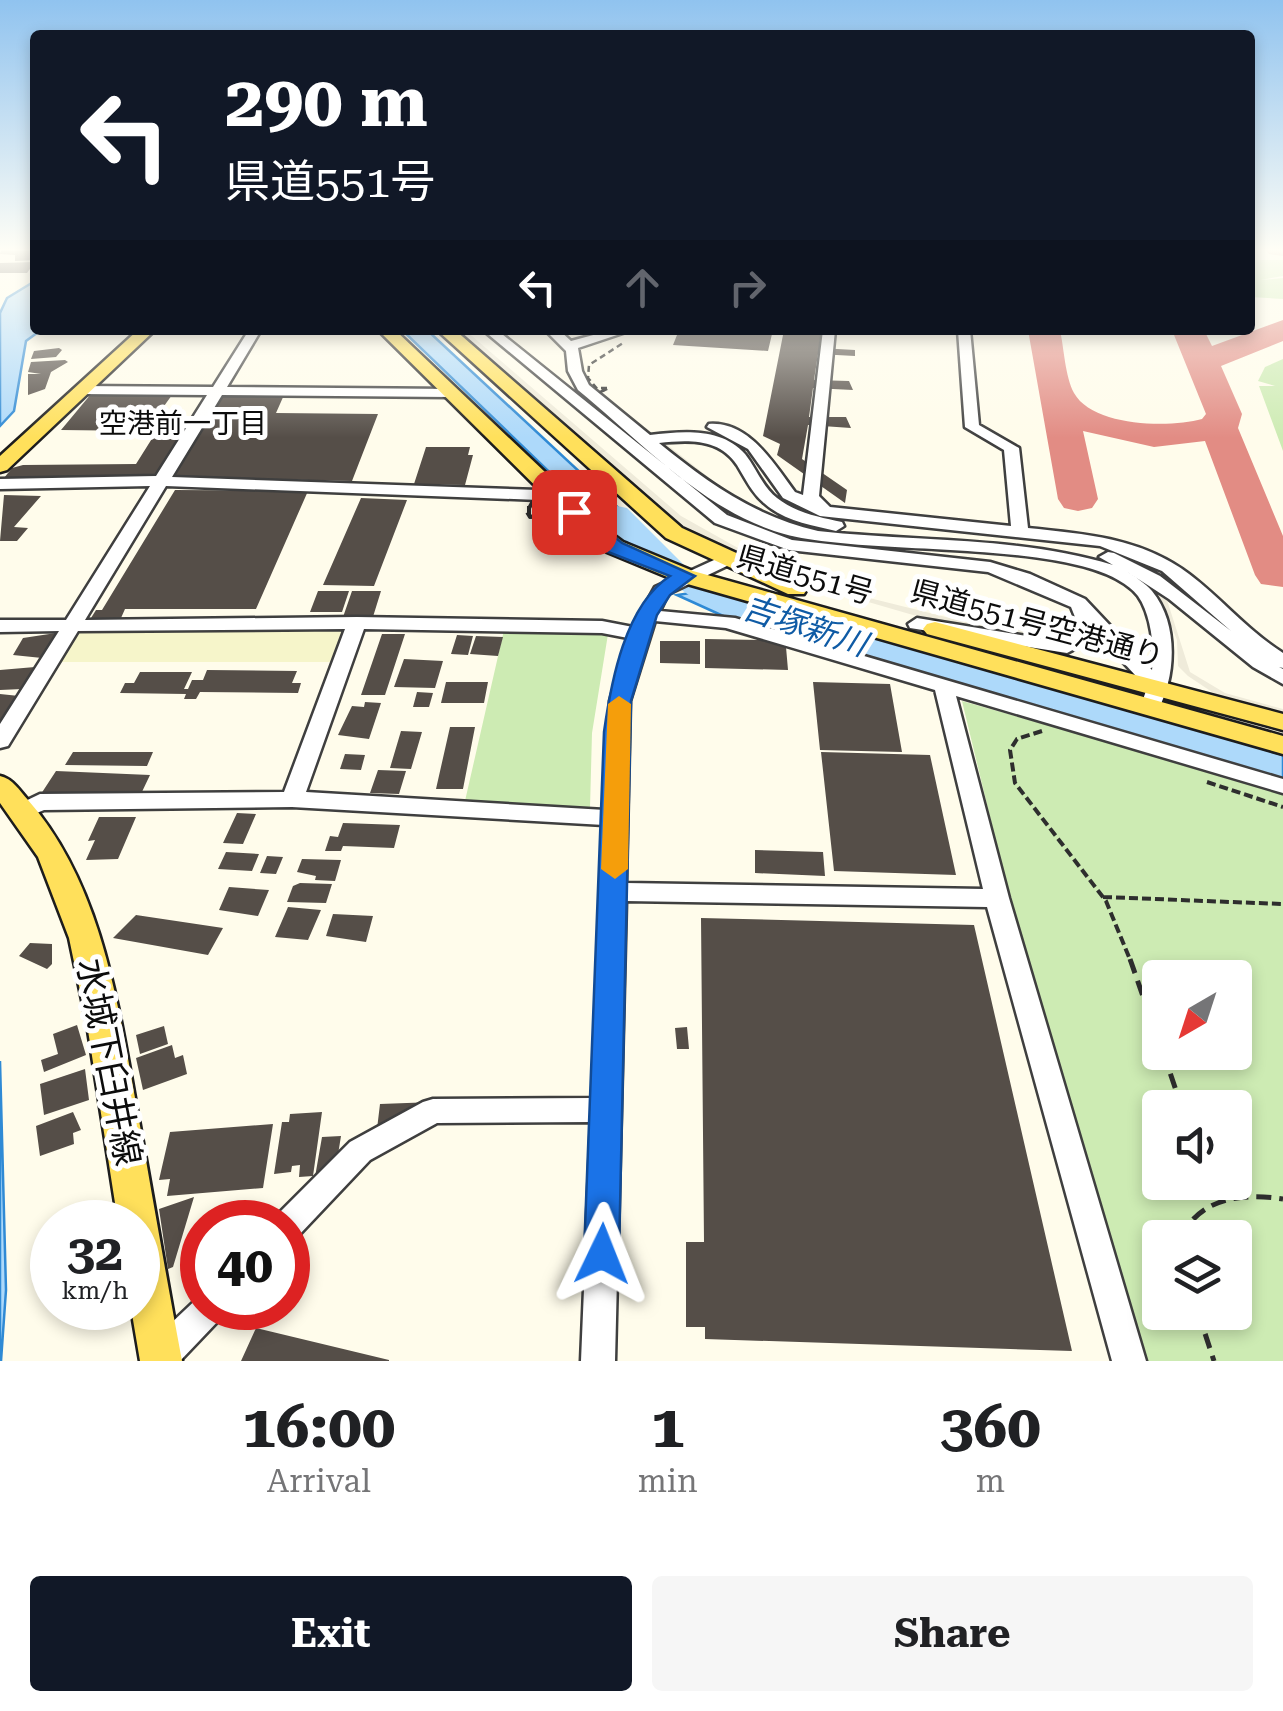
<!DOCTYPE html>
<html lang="en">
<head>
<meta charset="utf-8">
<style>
  body { margin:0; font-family:"Roboto Serif","Noto Sans JP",serif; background:#f6f6f6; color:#202124; height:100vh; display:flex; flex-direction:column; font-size:38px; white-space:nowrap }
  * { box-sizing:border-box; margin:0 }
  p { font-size:32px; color:#757577 }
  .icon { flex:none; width:55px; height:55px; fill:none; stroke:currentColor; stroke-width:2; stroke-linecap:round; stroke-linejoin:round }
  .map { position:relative; height:1361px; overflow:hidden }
  .panel { display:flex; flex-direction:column; background:#fff; flex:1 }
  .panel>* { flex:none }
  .guide { position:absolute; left:30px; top:30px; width:1225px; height:305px; border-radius:10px; box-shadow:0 5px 15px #0003; background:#111827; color:#fff; overflow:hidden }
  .needle { width:65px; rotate:219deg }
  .tools { position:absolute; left:1142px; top:960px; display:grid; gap:20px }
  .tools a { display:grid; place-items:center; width:110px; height:110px; border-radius:10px; background:#fff; box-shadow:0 5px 15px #0003; font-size:50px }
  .speed { position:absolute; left:30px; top:1200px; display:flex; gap:20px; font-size:50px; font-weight:700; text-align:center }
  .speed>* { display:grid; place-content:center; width:130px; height:130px; border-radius:50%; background:#fff; box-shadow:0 5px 15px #0003; line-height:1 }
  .speed small { font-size:25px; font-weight:400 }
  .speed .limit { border:15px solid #d22; background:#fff; color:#111 }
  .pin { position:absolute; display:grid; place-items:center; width:85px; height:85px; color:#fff; margin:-42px; border-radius:20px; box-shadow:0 5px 15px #0006 }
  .me { position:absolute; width:110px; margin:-55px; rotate:2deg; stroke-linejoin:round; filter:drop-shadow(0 0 8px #0008) }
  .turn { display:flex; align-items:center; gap:35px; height:210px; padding:0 30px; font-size:45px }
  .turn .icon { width:130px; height:130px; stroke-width:2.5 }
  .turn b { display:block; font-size:70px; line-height:85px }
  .lanes { display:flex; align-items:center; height:95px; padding:0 30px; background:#0003; justify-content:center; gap:50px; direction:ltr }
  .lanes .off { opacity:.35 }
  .eta { display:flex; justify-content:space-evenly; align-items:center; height:170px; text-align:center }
  .eta b { font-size:60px; font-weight:700; line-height:70px }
  .button { display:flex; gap:20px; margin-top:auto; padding:20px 30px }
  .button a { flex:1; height:115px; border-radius:10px; background:#111827; color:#fff; font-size:40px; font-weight:700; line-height:115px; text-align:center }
  .button a+a { background:#f6f6f6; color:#202124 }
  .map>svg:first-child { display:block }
  .farmland { fill:#f6f5ca }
  .green { fill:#cdebb3; fill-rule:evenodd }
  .plaza { fill:#efebda }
  .water { fill:#add9fa; stroke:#2f8ad5; stroke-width:2.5 }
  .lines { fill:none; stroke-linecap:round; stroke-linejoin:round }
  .river { fill:#add9fa; fill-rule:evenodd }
  .taxiway { fill:#e28c84; fill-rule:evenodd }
  .building { fill:#554e48 }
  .minor-casing { stroke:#3f3f3f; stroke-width:5 }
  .major-casing { stroke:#1d1d1d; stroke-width:5 }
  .path-far1 { stroke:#2e2e2e; stroke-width:4; stroke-dasharray:9 4; stroke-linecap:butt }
  .path { stroke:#2e2e2e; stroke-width:5; stroke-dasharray:15 8; stroke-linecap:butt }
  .minor { fill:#fff; fill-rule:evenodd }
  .major { fill:#ffe05b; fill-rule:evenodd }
  .path-bridge-far1 { stroke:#2e2e2e; stroke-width:2.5; stroke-dasharray:6 4; stroke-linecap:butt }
  .path-bridge { stroke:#2e2e2e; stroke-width:4; stroke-dasharray:9 4; stroke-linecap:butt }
  .route { fill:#1a73e8; stroke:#114b97; stroke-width:2.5 }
  .slow { fill:#f59e0b }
  .labels { text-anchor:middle; stroke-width:10; stroke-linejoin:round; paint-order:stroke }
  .far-neighbourhood-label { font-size:28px; fill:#0c0c0c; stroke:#fff }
  .street-label { font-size:30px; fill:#0c0c0c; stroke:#fff }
  .water-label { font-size:32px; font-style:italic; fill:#0f5ba5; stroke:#fff }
  .near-street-label { font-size:35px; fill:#0c0c0c; stroke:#fff }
</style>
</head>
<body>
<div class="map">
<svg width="1283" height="1361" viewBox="0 0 1283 1361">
  <rect width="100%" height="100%" fill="#fffceb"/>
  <path class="farmland" d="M 348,629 L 334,662 L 59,662 L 78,632 Z"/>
  <path class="green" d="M 1250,260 L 1283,260 L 1283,276 L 1260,280 L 1283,278 L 1283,299 L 1250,297 Z
    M 1283,359 L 1283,451 L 1259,386 L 1275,386 L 1258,381 L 1265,367 Z
    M 504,630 L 608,634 L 592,733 L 590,808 L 465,801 Z
    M 962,701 L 1283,791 L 1283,1361 L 1147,1361 L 1012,908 ZM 1160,978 L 1235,978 L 1235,1052 L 1160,1052 ZM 1160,1108 L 1235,1108 L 1235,1182 L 1160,1182 ZM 1160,1238 L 1235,1238 L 1235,1312 L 1160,1312 Z"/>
  <path class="plaza" d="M 457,330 L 465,330 L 681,516 L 763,562 L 825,587 L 974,624 L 1073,636 L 1051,641 L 913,615 L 803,583 L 730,552 L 686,527 L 634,487 Z
    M 627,413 L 740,502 L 784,523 L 841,533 L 1072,553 L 1116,566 L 1154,588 L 1167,600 L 1190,672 L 1225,693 L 1283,709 L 1283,714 L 1215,694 L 1188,676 L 1178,666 L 1177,640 L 1161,600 L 1115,567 L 1060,554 L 842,535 L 787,526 L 735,503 L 624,415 Z"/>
  <path class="water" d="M 35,281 L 35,330 L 41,330 L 26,341 L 14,411 L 0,426 L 0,313 L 7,298 Z
    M 402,330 L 427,330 L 655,542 L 622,542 Z
    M 716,589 L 1283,755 L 1283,782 L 732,620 L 677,595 Z
    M 0,1061 L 6,1290 L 1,1361 L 0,1361 Z"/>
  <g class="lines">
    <path class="river" d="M 617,506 L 627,508 L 697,578 L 755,601 L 759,607 L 755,613 C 702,626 640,553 607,520 L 603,514 Z"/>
    <path class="taxiway" d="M 1265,248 L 1283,248 L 1283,256 L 1269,254 Z
      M 1283,320 L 1283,341 L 1221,366 L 1242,414 L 1238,428 L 1283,536 L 1283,587 L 1261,584 L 1255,575 L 1205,441 L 1154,447 L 1083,431 L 1098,499 L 1092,508 L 1078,511 L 1064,508 L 1058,499 L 1028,330 L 1060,330 C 1064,348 1065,376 1074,393 C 1093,427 1170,428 1202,419 L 1206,414 L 1172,330 L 1204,330 L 1212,346 Z"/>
  </g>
  <path class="building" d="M 35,248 L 35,260 L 15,261 L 15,255 L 0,254 L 2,248 Z
    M 35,262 L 27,273 L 0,273 L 0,263 Z
    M 679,330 L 714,330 L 772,334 L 768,351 L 673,345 Z
    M 784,330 L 821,330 L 819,348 L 855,350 L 855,356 L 818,354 L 814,380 L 849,381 L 853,390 L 813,388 L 809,417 L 846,417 L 851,428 L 808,425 L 802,459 L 847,490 L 845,503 L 777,455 L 780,444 L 763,436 Z
    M 59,348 L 62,350 L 56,357 L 31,359 L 34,351 Z
    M 31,362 L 65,360 L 68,362 L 51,372 L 45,389 L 28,395 L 28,374 L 41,374 L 28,372 Z
    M 91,394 L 172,395 L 146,431 L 61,430 Z
    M 222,394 L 284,395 L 276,413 L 378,414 L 352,481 L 171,477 Z
    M 153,437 L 181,437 L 158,477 L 4,478 L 12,468 L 23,465 L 136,464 Z
    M 426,447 L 470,447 L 468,455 L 473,455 L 465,485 L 414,484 Z
    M 175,490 L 308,491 L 256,609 L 125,609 L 121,618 L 91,618 L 96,610 L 102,610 Z
    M 4,495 L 41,496 L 14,527 L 28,528 L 17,541 L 0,541 Z
    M 361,498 L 407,500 L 374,586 L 323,585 Z
    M 318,591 L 349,591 L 342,612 L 310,612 Z
    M 352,591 L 381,591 L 372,620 L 342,620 Z
    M 56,633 L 42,658 L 13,655 L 23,638 Z
    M 382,634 L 405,634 L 385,695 L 361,695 Z
    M 457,635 L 473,636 L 468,655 L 451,654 Z
    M 476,636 L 503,637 L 498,656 L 470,654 Z
    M 705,639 L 760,640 L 786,647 L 788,670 L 705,668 Z
    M 660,641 L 700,641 L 700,664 L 660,663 Z
    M 404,659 L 443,661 L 435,688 L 394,687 Z
    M 35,667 L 22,689 L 0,690 L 0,670 Z
    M 207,670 L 297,671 L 292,683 L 301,683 L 298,693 L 200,692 L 196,699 L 184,699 L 186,694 L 120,693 L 125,683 L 134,683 L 140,672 L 192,672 L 184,689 L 188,689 L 192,680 L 203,680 Z
    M 446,682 L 488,682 L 484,703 L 441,703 Z
    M 813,682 L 890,684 L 902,752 L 820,750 Z
    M 417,692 L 433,693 L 429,707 L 413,707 Z
    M 0,694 L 19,696 L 0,726 Z
    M 365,702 L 381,703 L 369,739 L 338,735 L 352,706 L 364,707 Z
    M 450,727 L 475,727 L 463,789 L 436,789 Z
    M 401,731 L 422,732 L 411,769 L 390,768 Z
    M 73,752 L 153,752 L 147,766 L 65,765 Z
    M 821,752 L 930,755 L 956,875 L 834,871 Z
    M 345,754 L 365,755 L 361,770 L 340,769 Z
    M 378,770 L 406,771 L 399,794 L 370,793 Z
    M 56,771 L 150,775 L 140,796 L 39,797 Z
    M 237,813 L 256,814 L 243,844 L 223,843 Z
    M 99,817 L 136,817 L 118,859 L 86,860 L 95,840 L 88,841 Z
    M 343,823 L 400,825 L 394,848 L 343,846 L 341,851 L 325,851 L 330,836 L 338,837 Z
    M 755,850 L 823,852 L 825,876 L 755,873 Z
    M 226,852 L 259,854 L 252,871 L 218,869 Z
    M 267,856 L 283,857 L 276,874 L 260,873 Z
    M 302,859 L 341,860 L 335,881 L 315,880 L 316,876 L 297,872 Z
    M 300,883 L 332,884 L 326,903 L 287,902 L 293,886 Z
    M 229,887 L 269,890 L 258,916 L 219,910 Z
    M 288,907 L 321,910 L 308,940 L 275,937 Z
    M 333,914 L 373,916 L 366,942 L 326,936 Z
    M 136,915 L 223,928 L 208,955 L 113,938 Z
    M 701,918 L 974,925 L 1072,1351 L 705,1339 L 705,1327 L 686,1327 L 686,1242 L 704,1242 Z
    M 30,943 L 52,944 L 52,964 L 47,969 L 19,956 Z
    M 77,1025 L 86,1055 L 44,1072 L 41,1060 L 58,1054 L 53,1034 Z
    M 164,1026 L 168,1044 L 140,1054 L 136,1035 Z
    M 687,1027 L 689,1049 L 677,1049 L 675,1028 Z
    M 172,1045 L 175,1058 L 183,1055 L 187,1074 L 143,1090 L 136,1058 Z
    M 85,1069 L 89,1100 L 44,1115 L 40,1084 Z
    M 434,1102 L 377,1129 L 380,1104 Z
    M 73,1112 L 81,1130 L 73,1133 L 74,1144 L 40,1156 L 36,1126 Z
    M 322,1112 L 313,1176 L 299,1177 L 300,1165 L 292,1166 L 291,1172 L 274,1174 L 282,1122 L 289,1122 L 290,1114 Z
    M 273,1124 L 263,1188 L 167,1196 L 170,1179 L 159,1180 L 170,1132 Z
    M 341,1136 L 336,1167 L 327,1177 L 315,1177 L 322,1137 Z
    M 194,1197 L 173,1267 L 168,1269 L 159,1209 Z
    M 256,1328 L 389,1360 L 389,1361 L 241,1361 Z"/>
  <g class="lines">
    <g class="minor-casing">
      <path id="minor" d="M 249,330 L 261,330 L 227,387 L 450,389 L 457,393 L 450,397 L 222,395 L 172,477 L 538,490 L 551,486 L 559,491 L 539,500 L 166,486 L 85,620 L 357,617 L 602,621 L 633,627 L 655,587 L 725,555 L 731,556 L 734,560 L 731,564 L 668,594 L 660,611 L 735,618 L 1283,779 L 1283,793 L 956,696 L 1009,898 L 1146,1361 L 1112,1361 L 987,907 L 626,901 L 615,1361 L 581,1361 L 591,1122 L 437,1123 L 370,1160 L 299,1235 L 288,1239 L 288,1222 L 274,1222 L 277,1215 L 350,1142 L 423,1102 L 433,1099 L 593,1098 L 604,825 L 292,807 L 44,810 L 25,818 L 17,815 L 14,810 L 17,805 L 40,794 L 284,792 L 345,629 L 78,631 L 8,746 L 0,748 L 0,724 L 59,631 L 0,632 L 0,620 L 66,620 L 150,486 L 0,489 L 0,479 L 156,476 L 207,395 L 80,394 L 73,390 L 80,386 L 213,387 ZM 655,621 L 726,628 L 935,690 L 983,889 L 626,883 L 630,701 ZM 364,629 L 602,633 L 628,638 L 610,701 L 605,810 L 306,792 Z
        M 483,330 L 497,330 L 727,515 L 792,540 L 990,562 L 1030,574 L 1085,599 L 1152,670 C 1155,649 1151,614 1138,596 C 1089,534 857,560 774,531 C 698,505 639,440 578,390 L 568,371 L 566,351 L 545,330 L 559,330 L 571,341 L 612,330 L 632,330 L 578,348 L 582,371 L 589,385 L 650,435 C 681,431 722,427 745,454 C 756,468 762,486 777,498 C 796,513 819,517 842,522 L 844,526 L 836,531 C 811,525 784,521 764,503 C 752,493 745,478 737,465 C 719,438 688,440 659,443 C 708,483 756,517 818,531 C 916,542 1018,536 1113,565 L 1099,557 L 1108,552 L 1114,553 L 1160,576 L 1231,631 L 1162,571 L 1100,546 L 820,516 L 783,498 L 748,449 L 707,427 L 709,424 C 749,421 774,464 795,492 L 803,495 L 823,330 L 835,330 L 819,496 L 830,507 L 1011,526 L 1004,450 L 965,427 L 958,330 L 970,330 L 979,425 L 1019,448 L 1028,528 C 1085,534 1142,538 1189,574 C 1222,599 1248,631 1283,653 L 1283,668 L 1279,667 L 1283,669 L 1283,684 L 1253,667 L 1169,599 L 1126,571 C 1135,577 1145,583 1152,591 C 1179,624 1176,677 1157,712 L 1143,712 L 1140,708 L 1147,688 L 1099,636 L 1067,653 L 910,628 L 908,624 L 917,618 L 1051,640 L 1064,641 L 1081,632 L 1071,607 L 988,572 L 789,550 L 715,523 Z
        M 202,1294 L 202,1308 L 224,1308 L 220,1319 L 180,1361 L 146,1361 L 144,1356 L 149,1344 Z"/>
    </g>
    <g class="major-casing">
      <path id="major" d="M 138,330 L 155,330 L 7,470 L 0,472 L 0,456 Z
        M 378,330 L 395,330 L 604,528 L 623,542 L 693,571 L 1283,736 L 1283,754 L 677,581 L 607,552 L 588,538 Z
        M 437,330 L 455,330 L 682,528 L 804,584 L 807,589 L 804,594 L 788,594 L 666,538 Z
        M 935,622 L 1283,714 L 1283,730 L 927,634 L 923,629 L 927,624 Z
        M 0,776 C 13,779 19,790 28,800 C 104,887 119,1011 139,1120 C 153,1201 167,1281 182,1361 L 140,1361 L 131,1308 L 138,1308 L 138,1222 L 118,1222 L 87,1024 L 69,938 L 38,857 L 0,803 Z"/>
    </g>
    <path class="path-far1" d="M 529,506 L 529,517 L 551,515
      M 1042,731 L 1017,739 L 1010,750 L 1015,783 L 1106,901 L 1131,962
      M 1207,782 L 1283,807
      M 1103,897 L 1283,904"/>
    <path class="path" d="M 1130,959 L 1160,1045
      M 1163,1052 L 1182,1108
      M 1210,1182 L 1216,1198
      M 1180,1238 C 1201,1197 1241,1193 1283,1199
      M 1198,1312 L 1214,1361"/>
    <use href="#minor" class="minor"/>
    <use href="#major" class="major"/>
    <path class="path-bridge-far1" d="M 601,388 L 609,388 L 605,390 Z
      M 605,390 L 600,392 L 588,378 L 589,365 L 623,343"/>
    <path class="path-bridge" d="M 533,501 L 527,512 L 530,517 L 550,514 L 548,505 L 533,504"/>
  </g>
  <linearGradient id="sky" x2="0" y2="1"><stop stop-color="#90c3ef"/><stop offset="0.57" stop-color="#fffef6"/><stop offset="1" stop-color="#fffef6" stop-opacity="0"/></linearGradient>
  <rect width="1283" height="438" fill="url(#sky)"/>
  <path class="route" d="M 567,508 L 580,508 L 622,543 L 695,576 L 670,595 L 657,615 L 631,701 L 619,1254 L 614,1266 L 602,1271 L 589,1266 L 584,1254 L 604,732 C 611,682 625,605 670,576 L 608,552 L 567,516 Z"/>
  <path class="slow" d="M 619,696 L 631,704 L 628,869 L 615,879 L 601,869 L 608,704 Z"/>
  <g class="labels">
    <g class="far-neighbourhood-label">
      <text x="183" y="433">空港前一丁目</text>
    </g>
    <g class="street-label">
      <text transform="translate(805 575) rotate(16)" y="10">県道551号</text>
      <text transform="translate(1037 624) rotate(15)" y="10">県道551号空港通り</text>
    </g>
    <g class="water-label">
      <text transform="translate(805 626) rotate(18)" y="11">吉塚新川</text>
    </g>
    <g class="near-street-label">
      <text transform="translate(109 1062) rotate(79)" y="12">水城下臼井線</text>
    </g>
  </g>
</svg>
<div class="tools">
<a><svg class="needle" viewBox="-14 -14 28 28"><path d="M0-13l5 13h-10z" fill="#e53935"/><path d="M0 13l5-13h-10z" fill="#757577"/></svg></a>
<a><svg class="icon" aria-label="sound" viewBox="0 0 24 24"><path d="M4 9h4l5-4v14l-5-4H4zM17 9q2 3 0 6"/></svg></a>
<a><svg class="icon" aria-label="layers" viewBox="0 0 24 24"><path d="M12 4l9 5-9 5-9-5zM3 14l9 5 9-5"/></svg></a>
</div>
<div class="speed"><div>32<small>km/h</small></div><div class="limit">40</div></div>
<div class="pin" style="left:574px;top:512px;background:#d93025"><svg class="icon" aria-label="arrive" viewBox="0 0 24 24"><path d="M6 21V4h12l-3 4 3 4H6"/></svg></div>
<svg class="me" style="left:602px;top:1254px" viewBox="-20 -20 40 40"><path d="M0-17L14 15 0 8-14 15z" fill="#1a73e8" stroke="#fff" stroke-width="4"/></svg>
<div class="guide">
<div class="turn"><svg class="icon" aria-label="left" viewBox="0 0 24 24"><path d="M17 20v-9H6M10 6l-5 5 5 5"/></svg><div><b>290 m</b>県道551号</div></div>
<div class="lanes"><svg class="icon" aria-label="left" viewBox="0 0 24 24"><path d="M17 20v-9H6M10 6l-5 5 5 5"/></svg><svg class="icon off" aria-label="ahead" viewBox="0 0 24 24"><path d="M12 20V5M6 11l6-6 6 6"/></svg><svg class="icon off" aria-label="right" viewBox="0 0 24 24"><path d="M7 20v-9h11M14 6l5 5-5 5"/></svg></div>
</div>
</div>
<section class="panel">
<div class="eta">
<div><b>16:00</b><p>Arrival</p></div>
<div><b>1</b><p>min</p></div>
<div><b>360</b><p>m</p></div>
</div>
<div class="button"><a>Exit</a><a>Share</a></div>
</section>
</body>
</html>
